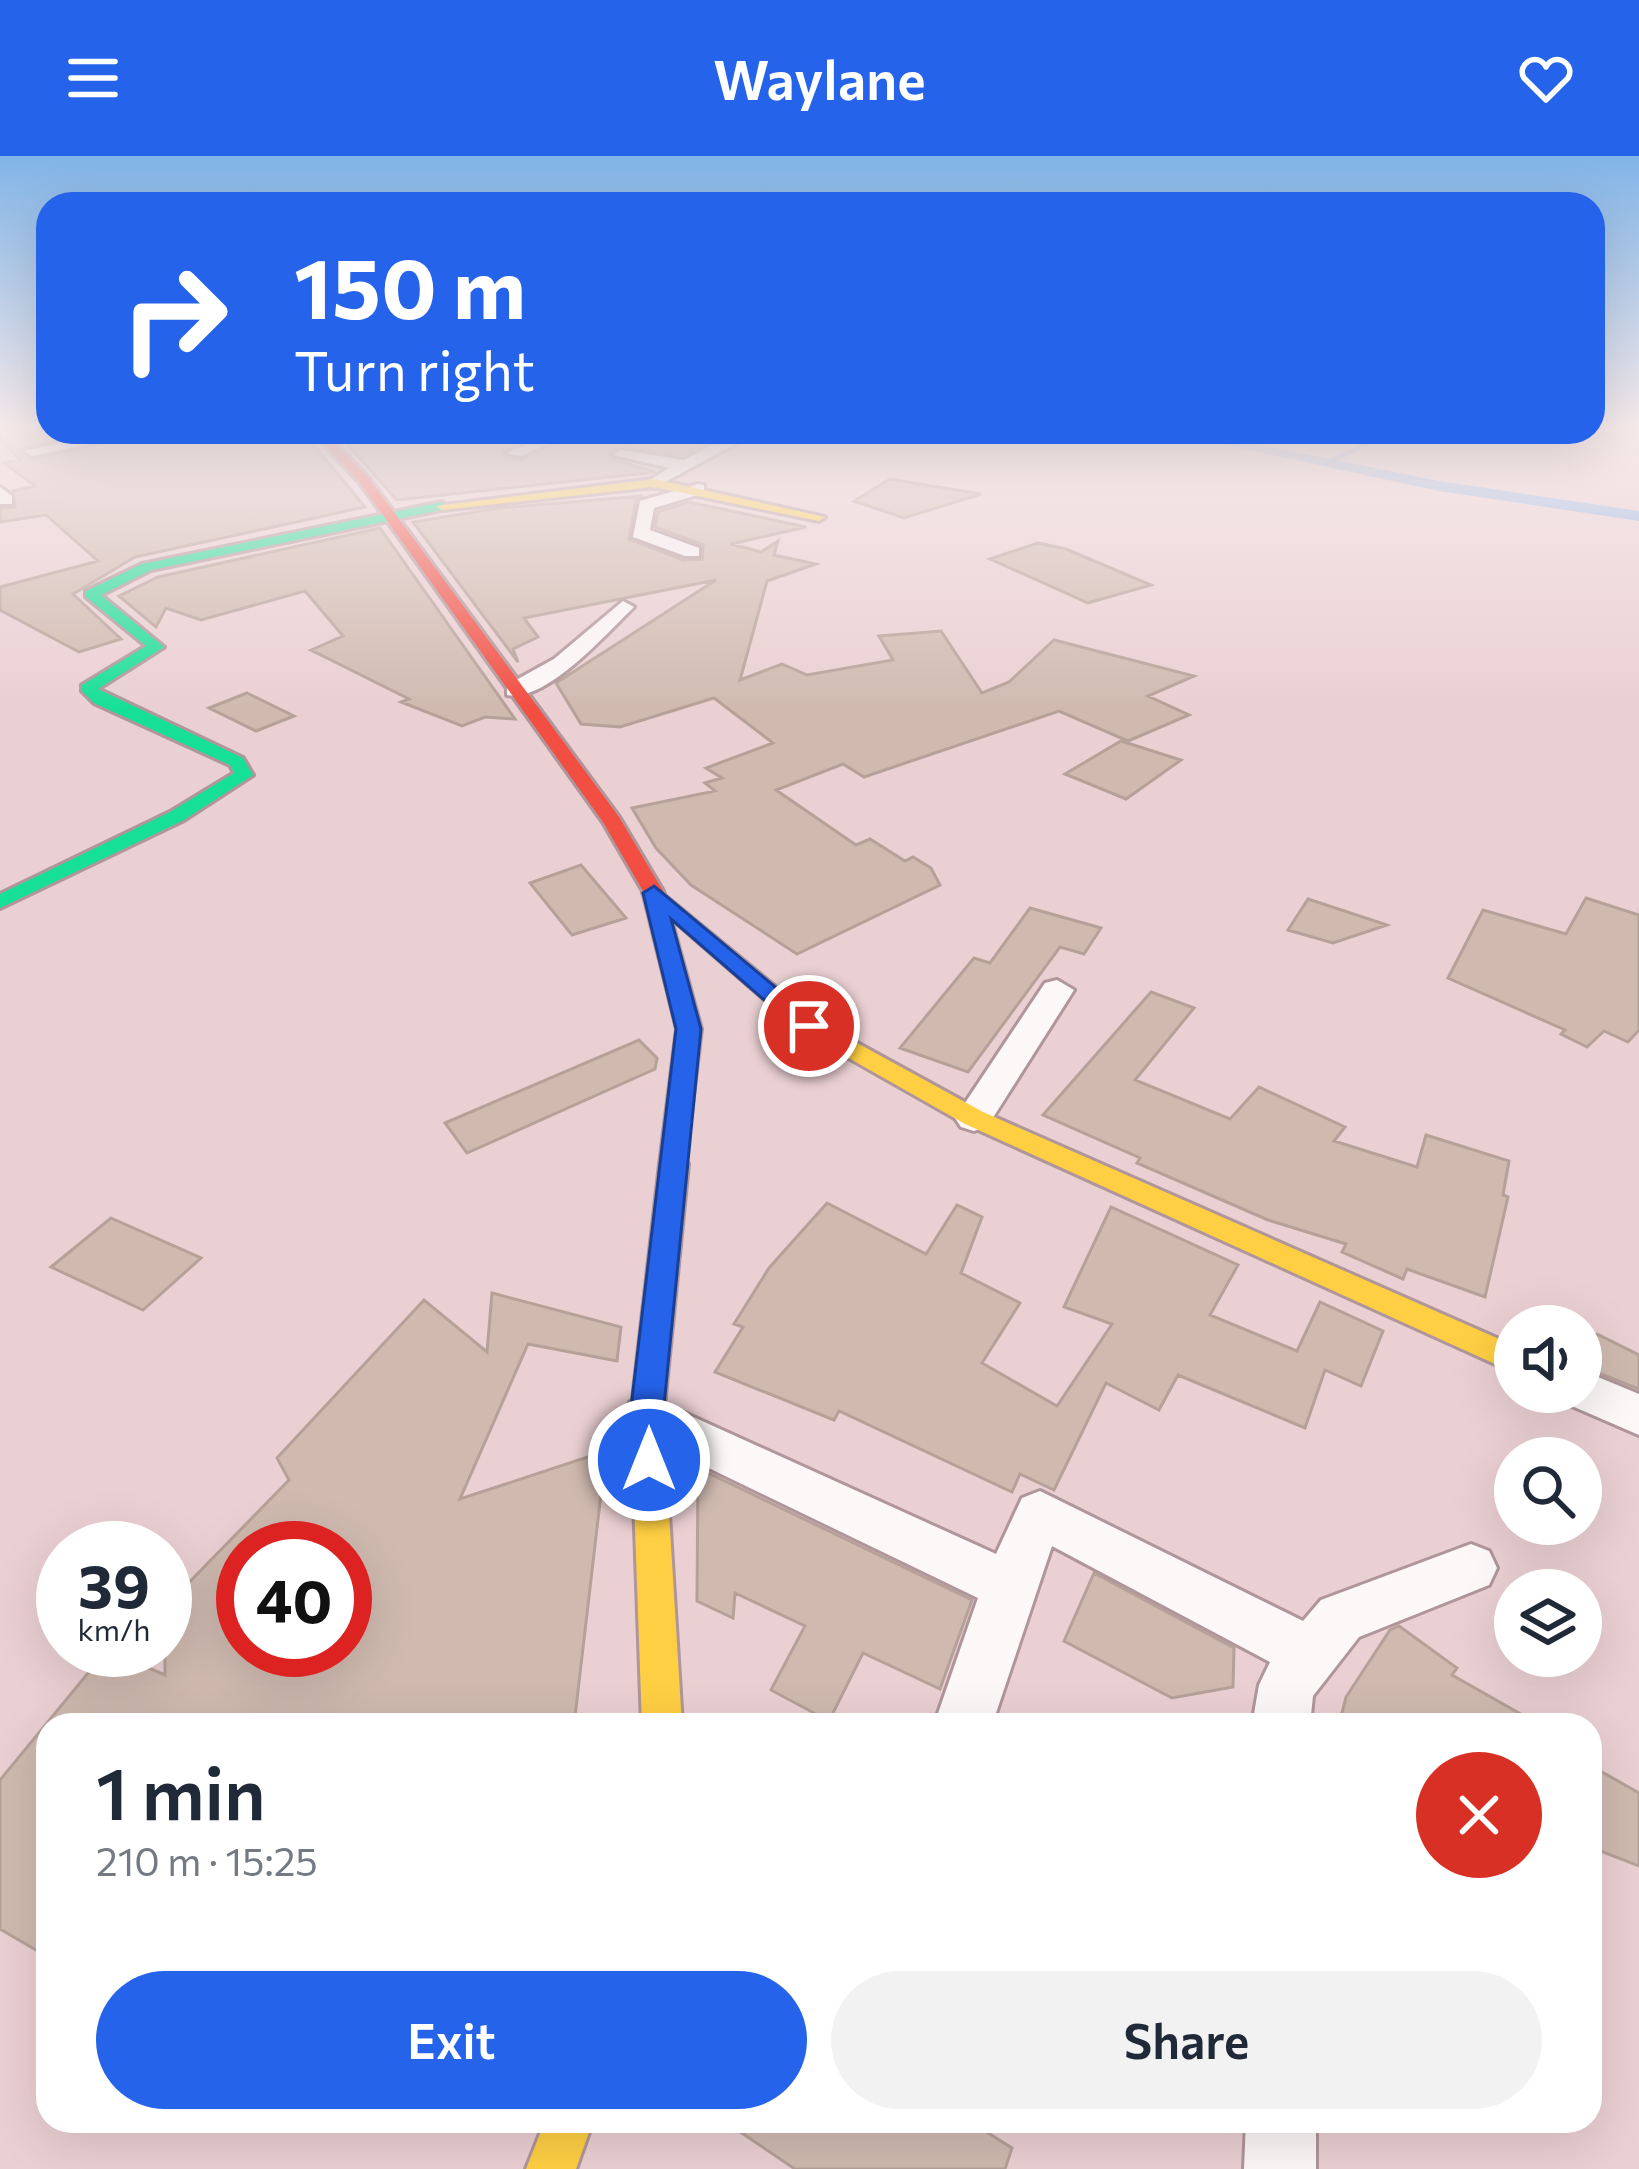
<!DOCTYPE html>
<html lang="en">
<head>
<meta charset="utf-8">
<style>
  body { margin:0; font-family:Commissioner,sans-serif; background:#f2f2f3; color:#1f2937; height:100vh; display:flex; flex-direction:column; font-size:45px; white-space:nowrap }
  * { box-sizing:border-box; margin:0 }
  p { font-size:39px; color:#747a83 }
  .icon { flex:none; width:66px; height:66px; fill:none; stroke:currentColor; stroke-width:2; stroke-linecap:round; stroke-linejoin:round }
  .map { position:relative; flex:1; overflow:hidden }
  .panel { position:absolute; left:36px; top:1557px; width:1566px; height:420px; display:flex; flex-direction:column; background:#fff; border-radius:36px; box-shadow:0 12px 48px #0002 }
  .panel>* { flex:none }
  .top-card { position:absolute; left:36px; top:36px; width:1569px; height:252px; border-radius:36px; box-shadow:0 12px 48px #0002; background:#2563eb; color:#fff; overflow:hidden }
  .tools { position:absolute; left:1494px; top:1149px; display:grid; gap:24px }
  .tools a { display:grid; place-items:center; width:108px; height:108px; border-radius:50%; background:#fff; box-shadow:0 12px 48px #0002; font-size:60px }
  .speed { position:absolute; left:36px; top:1365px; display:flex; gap:24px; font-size:60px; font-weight:700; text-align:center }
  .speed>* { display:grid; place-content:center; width:156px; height:156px; border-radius:50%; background:#fff; box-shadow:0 12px 48px #0002; line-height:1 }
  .speed small { font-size:30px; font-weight:400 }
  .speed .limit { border:18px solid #d22; background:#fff; color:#111 }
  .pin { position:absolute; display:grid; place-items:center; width:102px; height:102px; color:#fff; margin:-51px; border:6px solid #fff; border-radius:50%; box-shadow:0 3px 12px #0007 }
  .me { position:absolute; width:132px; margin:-66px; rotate:0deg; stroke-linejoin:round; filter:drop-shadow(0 0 9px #0008) }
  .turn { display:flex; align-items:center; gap:42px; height:252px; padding:0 60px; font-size:54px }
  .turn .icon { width:156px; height:156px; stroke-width:2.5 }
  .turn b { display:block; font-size:84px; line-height:102px }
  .round { display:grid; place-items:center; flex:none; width:126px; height:126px; border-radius:63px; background:#f2f2f3 }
  .head { display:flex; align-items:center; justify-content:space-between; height:204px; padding:0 60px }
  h1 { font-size:72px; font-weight:600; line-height:90px }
  .primary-button { display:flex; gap:24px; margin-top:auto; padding:24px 60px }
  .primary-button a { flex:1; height:138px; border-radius:72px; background:#2563eb; color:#fff; font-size:48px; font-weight:600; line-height:138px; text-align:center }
  .primary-button a+a { background:#f2f2f3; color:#1f2937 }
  header { display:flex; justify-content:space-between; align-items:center; height:156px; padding:0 60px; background:#2563eb; color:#fff; font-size:54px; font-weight:600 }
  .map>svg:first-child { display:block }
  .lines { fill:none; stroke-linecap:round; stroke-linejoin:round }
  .stream { stroke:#88b3e6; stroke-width:4.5 }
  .canal { fill:#88b3e6; fill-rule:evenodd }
  .building { fill:#d0bab0; stroke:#b6a198; stroke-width:3; fill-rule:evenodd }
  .street-casing { stroke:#b0969a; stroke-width:6 }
  .fast-casing { stroke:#b0969a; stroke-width:6 }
  .slow-casing { stroke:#b0969a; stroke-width:6 }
  .jam-casing { stroke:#b0969a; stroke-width:6 }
  .street { fill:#fcf8f8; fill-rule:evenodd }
  .fast { fill:#16e098; fill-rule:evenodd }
  .slow { fill:#ffcf43; fill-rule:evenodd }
  .jam { fill:#f24e42; fill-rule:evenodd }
  .route { fill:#2563eb; stroke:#184099; stroke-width:3 }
</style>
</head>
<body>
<header><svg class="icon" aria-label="menu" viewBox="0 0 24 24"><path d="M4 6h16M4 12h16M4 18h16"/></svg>Waylane<svg class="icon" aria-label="heart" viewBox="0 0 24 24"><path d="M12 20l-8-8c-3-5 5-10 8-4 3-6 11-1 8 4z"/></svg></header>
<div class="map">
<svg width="1639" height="2013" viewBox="0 0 1639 2013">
  <rect width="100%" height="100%" fill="#ebd0d3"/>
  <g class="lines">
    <path class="stream" d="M 1326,307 L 1391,276"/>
    <path class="canal" d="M 1166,276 L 1197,276 L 1439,325 L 1639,355 L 1639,365 L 1439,335 Z"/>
  </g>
  <path class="building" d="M 30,270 L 48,270 L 48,276 L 91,276 L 20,293 L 22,299 L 33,304 L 151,276 L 303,276 L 365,351 L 135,401 L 73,438 L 121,483 L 79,496 L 0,454 L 0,431 L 98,405 L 46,359 L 0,366 L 0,352 L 15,351 L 13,335 L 35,330 L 4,307 L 20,304 L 0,283 L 0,275 Z
    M 336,276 L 543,276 L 503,296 L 506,301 L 520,304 L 580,276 L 727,276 L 683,299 L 623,290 L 610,298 L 613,303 L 655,316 L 397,344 Z
    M 890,323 L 981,338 L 904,362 L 854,345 Z
    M 643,340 L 636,344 L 629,383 L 683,404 L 702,403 L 703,389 L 655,371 L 658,356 L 689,346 L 806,371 L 731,388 L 761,396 L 778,385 L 774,399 L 816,408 L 767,425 L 740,524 L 782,508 L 807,519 L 893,504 L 879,480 L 941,475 L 982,537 L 1009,526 L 1054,484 L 1194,520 L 1148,540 L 1189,559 L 1128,585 L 1059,555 L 864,621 L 843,608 L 776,634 L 856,689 L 870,683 L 905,705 L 913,701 L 931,712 L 940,729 L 797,798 L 691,729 L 656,692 L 632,652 L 715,635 L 705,627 L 722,622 L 706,612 L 773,587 L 714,542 L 620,571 L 581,568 L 556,527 L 716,424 L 524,462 L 538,481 L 513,493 L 518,506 L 413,366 L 499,352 Z
    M 380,372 L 515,563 L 485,561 L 462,570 L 401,546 L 409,543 L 311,494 L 343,480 L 305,435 L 201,464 L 166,452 L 156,471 L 119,440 L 158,421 Z
    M 1038,387 L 1066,393 L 1151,429 L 1088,447 L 990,403 Z
    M 247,537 L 294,560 L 256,575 L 209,552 Z
    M 1121,585 L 1181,604 L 1126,643 L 1065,618 Z
    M 581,709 L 626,762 L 572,779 L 530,727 Z
    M 1586,742 L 1639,759 L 1639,874 L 1628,886 L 1604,875 L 1587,891 L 1561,878 L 1565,874 L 1448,822 L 1483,754 L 1566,778 Z
    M 1308,743 L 1387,769 L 1333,787 L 1288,774 Z
    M 1030,752 L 1101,772 L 1084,798 L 1060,791 L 968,916 L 900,892 L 974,802 L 990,807 Z
    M 1151,836 L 1194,852 L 1135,924 L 1230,963 L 1259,931 L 1345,971 L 1334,985 L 1417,1011 L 1426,979 L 1509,1005 L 1503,1039 L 1508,1041 L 1485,1141 L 1407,1113 L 1403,1123 L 1342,1096 L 1346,1088 L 1268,1064 L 1137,1007 L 1140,1002 L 1043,959 Z
    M 639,884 L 657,902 L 655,913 L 467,997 L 445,967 Z
    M 827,1047 L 926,1098 L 957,1049 L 982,1061 L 961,1117 L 1020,1147 L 982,1207 L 1057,1250 L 1112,1168 L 1064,1151 L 1111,1051 L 1238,1109 L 1210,1159 L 1297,1195 L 1320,1146 L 1383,1175 L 1361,1230 L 1325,1214 L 1305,1272 L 1178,1219 L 1159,1254 L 1106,1227 L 1054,1334 L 1020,1318 L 1012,1336 L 839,1255 L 834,1264 L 715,1216 L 743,1171 L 734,1168 L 769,1112 Z
    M 111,1062 L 201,1102 L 143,1154 L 51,1111 Z
    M 492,1137 L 621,1171 L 617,1205 L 528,1188 L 460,1343 L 606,1295 L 574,1569 L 48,1569 L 48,1801 L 0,1773 L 0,1624 L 107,1494 L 165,1519 L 165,1451 L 289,1324 L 277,1302 L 424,1144 L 487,1196 ZM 243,1392 L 345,1392 L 345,1494 L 243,1494 Z
    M 1597,1178 L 1639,1199 L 1639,1233 L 1581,1210 Z
    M 698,1312 L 972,1444 L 940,1533 L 863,1497 L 829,1565 L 771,1534 L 805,1470 L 735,1437 L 733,1462 L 697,1445 Z
    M 1094,1417 L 1234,1492 L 1233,1531 L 1172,1542 L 1064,1485 Z
    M 1399,1470 L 1457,1512 L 1452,1519 L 1540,1569 L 1339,1569 L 1346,1541 L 1390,1474 Z
    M 1595,1612 L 1639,1637 L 1639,1710 L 1590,1691 Z
    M 724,1965 L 969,1965 L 1012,1992 L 1005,2013 L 795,2013 Z"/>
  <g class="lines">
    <g class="street-casing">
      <path id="street" d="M 112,276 L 147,276 L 32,300 L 24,295 Z
        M 554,276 L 576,276 L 521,300 L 507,297 Z
        M 737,276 L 757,276 L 654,332 L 645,327 L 669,312 L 614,299 L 622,294 L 684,304 Z
        M 698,328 L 704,329 L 704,337 L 654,352 L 650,374 L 699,392 L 699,400 L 685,400 L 633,381 L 640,345 Z
        M 0,331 L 12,340 L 12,348 L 0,348 Z
        M 623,445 L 634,451 L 630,455 C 604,480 545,547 507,539 L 507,529 L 554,503 Z
        M 1057,824 L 1074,834 L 987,971 L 974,975 L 961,971 L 955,962 L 1045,827 Z
        M 1581,1214 L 1639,1238 L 1639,1279 L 1565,1247 L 1559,1236 L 1581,1236 Z
        M 647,1240 L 996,1398 L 1022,1342 L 1040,1335 L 1303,1465 L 1321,1444 L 1471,1388 L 1489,1395 L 1497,1412 L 1489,1429 L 1359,1481 L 1313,1540 L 1310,1569 L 1252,1569 L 1259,1529 L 1270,1506 L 1052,1390 L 992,1569 L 934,1569 L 978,1442 L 630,1274 L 623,1260 L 630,1246 Z
        M 1246,1965 L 1316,1965 L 1316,2013 L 1244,2013 Z"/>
    </g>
    <g class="fast-casing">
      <path id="fast" d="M 442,346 L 446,353 L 151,414 L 101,439 L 164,491 L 98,533 L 243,602 L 253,619 L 184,664 L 0,752 L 0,738 L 170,656 L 234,617 L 230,609 L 94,547 L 82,535 L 82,529 L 146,490 L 86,441 L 86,435 L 142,408 Z"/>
    </g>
    <g class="slow-casing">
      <path id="slow" d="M 654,323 L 825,361 L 819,365 L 654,331 L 442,354 L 436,350 Z
        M 654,731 L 817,865 L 983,956 L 1515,1190 L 1515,1217 L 965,968 L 801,875 L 647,741 L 643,737 Z
        M 674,998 L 688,1008 L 663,1260 L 682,1569 L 642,1569 L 631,1260 L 660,1008 Z
        M 545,1965 L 593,1965 L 576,2013 L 526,2013 Z"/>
    </g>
    <g class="jam-casing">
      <path id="jam" d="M 313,276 L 324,276 L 368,321 L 619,661 L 663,735 L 701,873 L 684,1015 L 664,1015 L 660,1008 L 677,873 L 643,735 L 603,666 L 360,327 Z"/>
    </g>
    <use href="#street" class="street"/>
    <use href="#fast" class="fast"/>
    <use href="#slow" class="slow"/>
    <use href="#jam" class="jam"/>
  </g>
  <linearGradient id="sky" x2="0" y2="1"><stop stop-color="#81b4e7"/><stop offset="0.49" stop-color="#f6eaeb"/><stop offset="1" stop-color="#f6eaeb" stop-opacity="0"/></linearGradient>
  <rect width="1639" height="552" fill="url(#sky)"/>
  <path class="route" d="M 654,730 L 822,870 L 818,876 L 801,876 L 671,763 L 701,873 L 663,1260 L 666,1304 L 661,1314 L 649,1318 L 637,1314 L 632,1304 L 630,1260 L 676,873 L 643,737 Z"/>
</svg>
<div class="tools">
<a><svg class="icon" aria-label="sound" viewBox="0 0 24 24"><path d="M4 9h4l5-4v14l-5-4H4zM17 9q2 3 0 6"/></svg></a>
<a><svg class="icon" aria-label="search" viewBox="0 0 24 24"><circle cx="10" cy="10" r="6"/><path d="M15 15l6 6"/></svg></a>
<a><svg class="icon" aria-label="layers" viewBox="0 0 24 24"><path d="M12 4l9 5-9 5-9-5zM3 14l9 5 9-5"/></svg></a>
</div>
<div class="speed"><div>39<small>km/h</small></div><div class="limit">40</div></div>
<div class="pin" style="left:809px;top:870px;background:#d93025"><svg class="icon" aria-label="arrive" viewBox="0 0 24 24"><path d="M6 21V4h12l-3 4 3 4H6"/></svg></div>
<svg class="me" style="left:649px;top:1304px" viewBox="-20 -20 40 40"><circle r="17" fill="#2563eb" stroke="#fff" stroke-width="3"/><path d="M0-11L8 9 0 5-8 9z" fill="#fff"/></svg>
<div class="top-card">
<div class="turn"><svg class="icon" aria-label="right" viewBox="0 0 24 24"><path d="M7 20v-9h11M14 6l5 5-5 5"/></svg><div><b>150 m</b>Turn right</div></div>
</div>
<section class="panel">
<div class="head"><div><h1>1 min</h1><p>210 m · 15:25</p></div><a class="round" style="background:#d93025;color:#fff"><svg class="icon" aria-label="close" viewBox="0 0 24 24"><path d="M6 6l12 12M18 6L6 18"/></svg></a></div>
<div class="primary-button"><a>Exit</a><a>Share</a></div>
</section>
</div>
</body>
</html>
